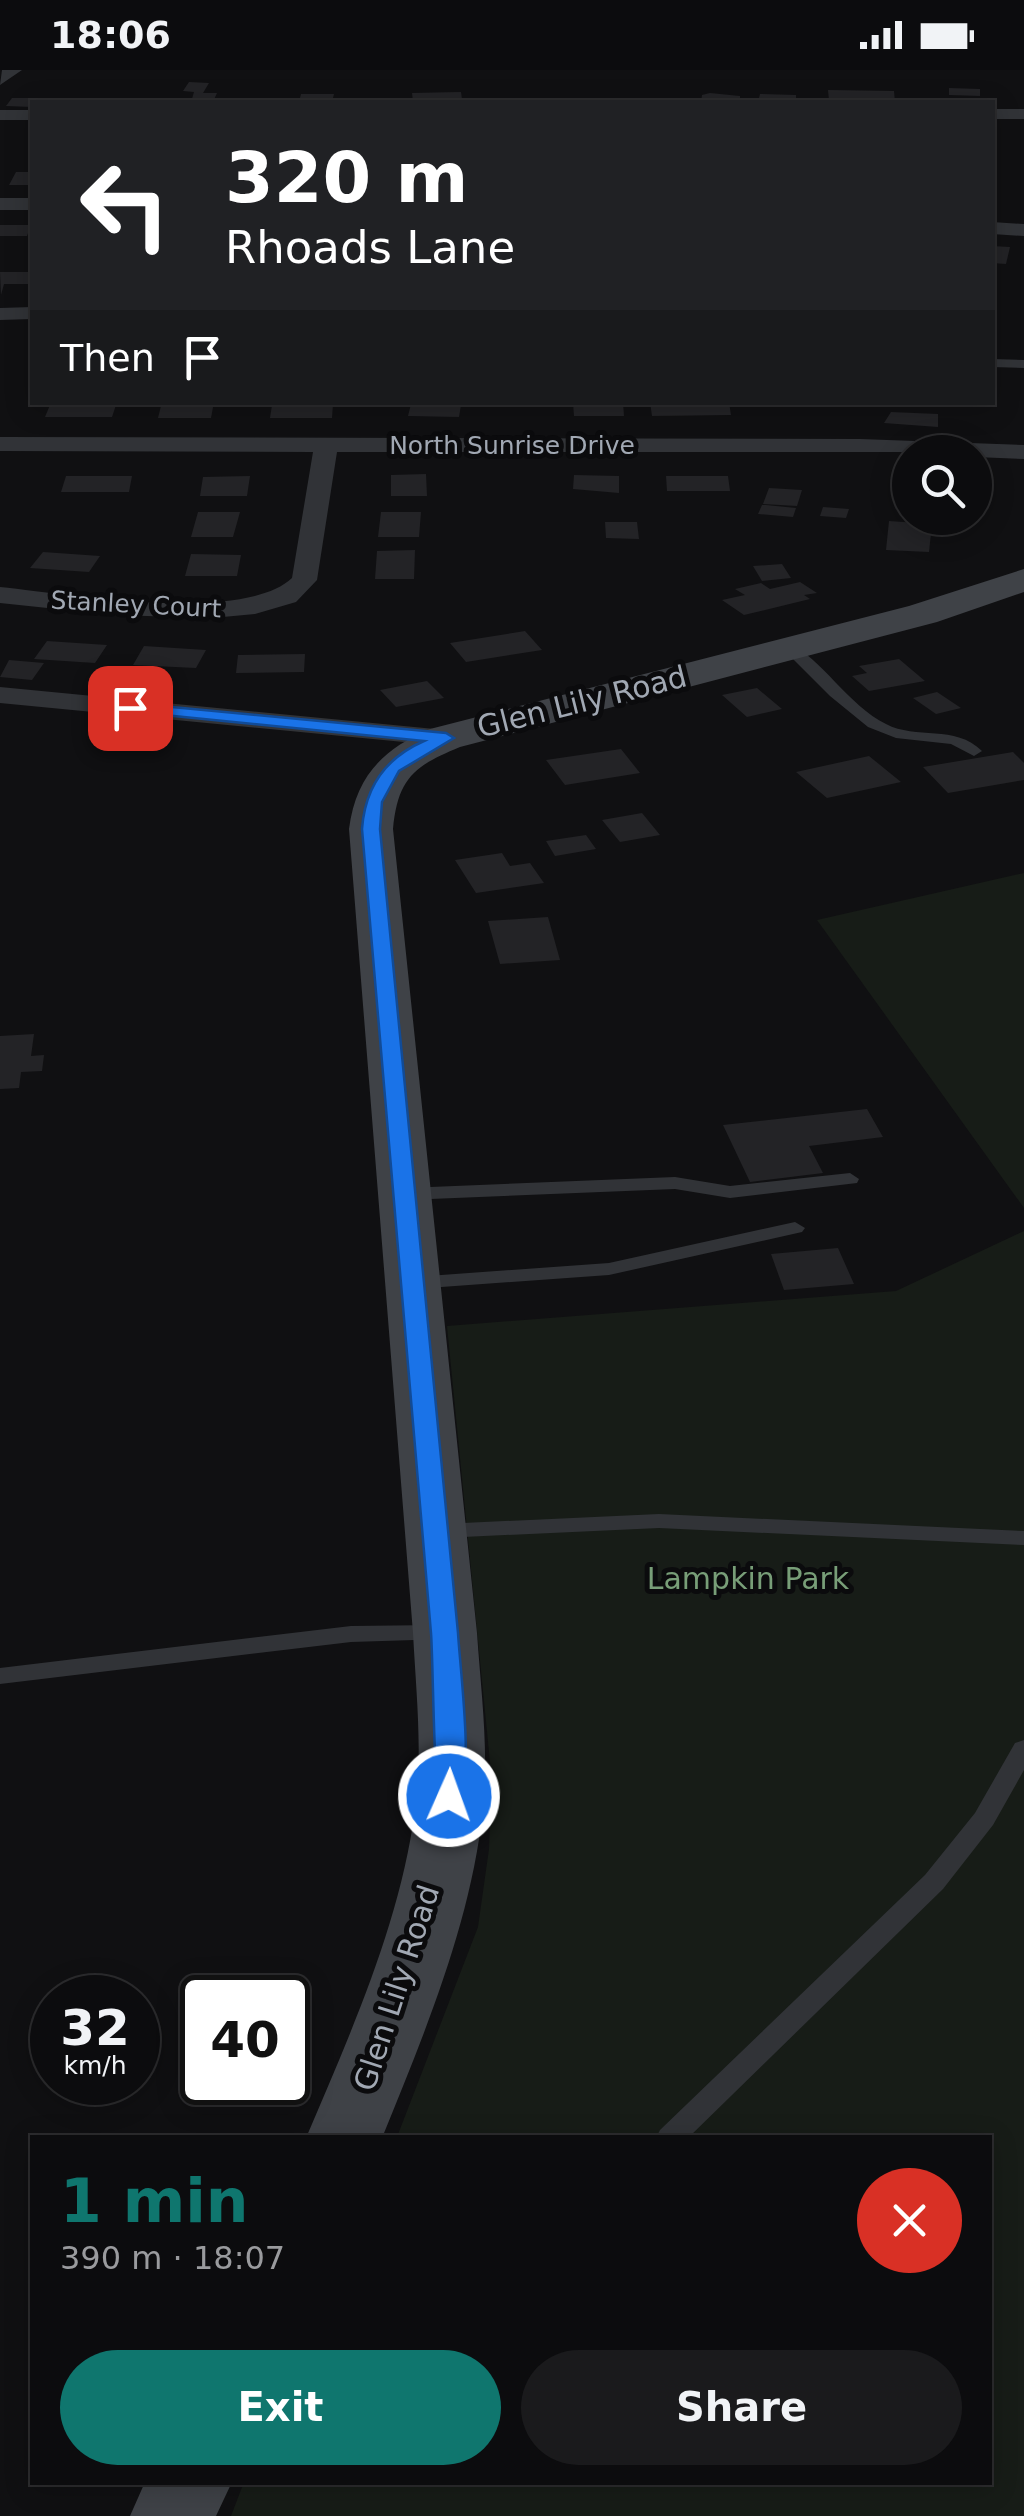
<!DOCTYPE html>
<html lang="en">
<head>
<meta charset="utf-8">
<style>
  body { margin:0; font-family:"DejaVu Sans",sans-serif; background:#1a1a1c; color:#f1f3f6; height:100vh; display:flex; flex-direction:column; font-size:38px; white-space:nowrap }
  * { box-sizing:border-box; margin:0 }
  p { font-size:32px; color:#9a9b9e }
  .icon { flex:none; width:55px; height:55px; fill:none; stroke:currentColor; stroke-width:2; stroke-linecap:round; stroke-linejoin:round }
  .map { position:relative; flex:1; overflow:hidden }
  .drawer { position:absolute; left:30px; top:2065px; width:962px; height:350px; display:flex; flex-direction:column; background:#0c0c0e; border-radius:0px; box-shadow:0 5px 25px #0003,0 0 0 2px #2c2c2e }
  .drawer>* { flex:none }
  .guide { position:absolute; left:30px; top:30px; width:965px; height:305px; border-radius:0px; box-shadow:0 5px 25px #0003,0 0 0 2px #2c2c2e; background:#202124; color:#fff; overflow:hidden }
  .buttons { position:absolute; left:892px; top:365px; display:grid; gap:20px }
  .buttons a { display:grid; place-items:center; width:100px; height:100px; border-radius:50%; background:#0c0c0e; box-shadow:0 5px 25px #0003,0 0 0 2px #2c2c2e; font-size:50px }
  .speed { position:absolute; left:30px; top:1905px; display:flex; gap:20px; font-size:50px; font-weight:700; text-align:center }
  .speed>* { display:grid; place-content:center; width:130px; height:130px; border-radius:50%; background:#0c0c0e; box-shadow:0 5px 25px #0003,0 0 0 2px #2c2c2e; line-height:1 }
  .speed small { font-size:25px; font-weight:400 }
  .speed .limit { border:5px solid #111; border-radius:15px; background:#fff; color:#111 }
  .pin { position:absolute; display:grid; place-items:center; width:85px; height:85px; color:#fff; margin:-42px; border-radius:20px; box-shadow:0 5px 15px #0006 }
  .me { position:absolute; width:110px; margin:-55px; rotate:2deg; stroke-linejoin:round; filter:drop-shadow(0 0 8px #0008) }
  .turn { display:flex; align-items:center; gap:35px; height:210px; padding:0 30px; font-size:45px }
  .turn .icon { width:130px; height:130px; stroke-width:2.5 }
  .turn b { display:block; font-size:70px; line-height:85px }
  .then { display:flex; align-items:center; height:95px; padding:0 30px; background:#0003; gap:20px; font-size:38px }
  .round { display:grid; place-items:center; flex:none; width:105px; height:105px; border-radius:52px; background:#1a1a1c }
  .head { display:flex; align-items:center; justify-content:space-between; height:170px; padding:0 30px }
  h1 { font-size:60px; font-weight:800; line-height:75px; color:#0f766e }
  .button { display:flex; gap:20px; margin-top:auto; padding:20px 30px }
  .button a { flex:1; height:115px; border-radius:60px; background:#0f766e; color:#fff; font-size:40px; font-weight:800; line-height:115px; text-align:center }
  .button a+a { background:#1a1a1c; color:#f1f3f6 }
  .status { display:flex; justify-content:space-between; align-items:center; height:70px; padding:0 50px; background:#0c0c0e; direction:ltr }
  .status svg { height:28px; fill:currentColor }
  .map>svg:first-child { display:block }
  .green { fill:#171c17 }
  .building { fill:#232326 }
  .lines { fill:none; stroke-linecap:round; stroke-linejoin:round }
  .lane { fill:#313337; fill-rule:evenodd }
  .street { fill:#313337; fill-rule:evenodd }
  .secondary { fill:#3f4247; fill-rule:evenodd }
  .route { fill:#1a73e8; stroke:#114b97; stroke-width:2.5 }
  .labels { text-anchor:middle; stroke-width:10; stroke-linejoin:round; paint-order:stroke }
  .far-street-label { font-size:25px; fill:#a1a8b3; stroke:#0b0b0d }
  .street-label { font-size:30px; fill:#a1a8b3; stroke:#0b0b0d }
  .park-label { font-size:30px; fill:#789e78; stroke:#0b0b0d }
</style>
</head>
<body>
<div class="status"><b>18:06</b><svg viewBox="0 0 49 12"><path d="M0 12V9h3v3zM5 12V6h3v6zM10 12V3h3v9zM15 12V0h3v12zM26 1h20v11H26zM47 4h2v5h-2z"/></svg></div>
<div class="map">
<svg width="1024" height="2446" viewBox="0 0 1024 2446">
  <rect width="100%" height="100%" fill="#101012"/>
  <path class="green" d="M 1024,803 L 1024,1138 L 817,850 Z
    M 1024,1161 L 1024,2446 L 231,2446 L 244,2412 L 990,2412 L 990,2068 L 397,2067 L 478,1857 L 489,1779 L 492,1712 L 447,1256 L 896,1221 Z"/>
  <path class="building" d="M 189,12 L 209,13 L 203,23 L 217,23 L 213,32 L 191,32 L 194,22 L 183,21 Z
    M 949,18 L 980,19 L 980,26 L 949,25 Z
    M 828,20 L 894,21 L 895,32 L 829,31 Z
    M 461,22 L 462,29 L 447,29 L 448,32 L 413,32 L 412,23 Z
    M 710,23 L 740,26 L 740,32 L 701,32 L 702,25 Z
    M 301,24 L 334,24 L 332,32 L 299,32 Z
    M 760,24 L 796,25 L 796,32 L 758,32 Z
    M 12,28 L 39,28 L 32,37 L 6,36 Z
    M 16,102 L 32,102 L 32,115 L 9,115 Z
    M 0,155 L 31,155 L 27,166 L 0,166 Z
    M 992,176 L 1010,177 L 1006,194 L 992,193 Z
    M 0,202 L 32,202 L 32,206 L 30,214 L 4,214 L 1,225 Z
    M 162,332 L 214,332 L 211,348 L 158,348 Z
    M 623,332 L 624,346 L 574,346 L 573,333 Z
    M 650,332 L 729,332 L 731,345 L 652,346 Z
    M 333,334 L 332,348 L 270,348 L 272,335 Z
    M 411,334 L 461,335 L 459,347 L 408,346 Z
    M 50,335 L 116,335 L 112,347 L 45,347 Z
    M 891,342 L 938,344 L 938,357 L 884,353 Z
    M 975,396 L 987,397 L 984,418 L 975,417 Z
    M 426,404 L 427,426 L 391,426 L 391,405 Z
    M 574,405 L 619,406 L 619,423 L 573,419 Z
    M 66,406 L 132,406 L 129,422 L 61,422 Z
    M 250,406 L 247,426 L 200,426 L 203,407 Z
    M 666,406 L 728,406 L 730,421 L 667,421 Z
    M 769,418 L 802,420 L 797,436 L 763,434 Z
    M 762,435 L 766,435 L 796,438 L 793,447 L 758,444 Z
    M 823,437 L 849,439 L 846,448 L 820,446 Z
    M 198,442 L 240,442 L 233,467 L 191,467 Z
    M 381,442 L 421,442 L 419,467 L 378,467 Z
    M 889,451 L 932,454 L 929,482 L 886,480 Z
    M 605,452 L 637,452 L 639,469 L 606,468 Z
    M 415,480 L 414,509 L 375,509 L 377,481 Z
    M 43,482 L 100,486 L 89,502 L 30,498 Z
    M 191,484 L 241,485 L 237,506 L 185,506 Z
    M 782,494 L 791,508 L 762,511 L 753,496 Z
    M 800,512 L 817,523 L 804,525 L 810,529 L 744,545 L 722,530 L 745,525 L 735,519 L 761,513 L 770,519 Z
    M 525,561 L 542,580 L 466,592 L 450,573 Z
    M 47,571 L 107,575 L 95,593 L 34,589 Z
    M 144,576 L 206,580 L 196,598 L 133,595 Z
    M 305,584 L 304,602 L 236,603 L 238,585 Z
    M 899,589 L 925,611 L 869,621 L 852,606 L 867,603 L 859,596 Z
    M 9,590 L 44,593 L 32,610 L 0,607 Z
    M 110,602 L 150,606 L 138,623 L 98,619 Z
    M 427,611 L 444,628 L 396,637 L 380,620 Z
    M 757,618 L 782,639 L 747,647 L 722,625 Z
    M 937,622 L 961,638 L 936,644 L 913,628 Z
    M 621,679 L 640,703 L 565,715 L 546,690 Z
    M 1013,682 L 1024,693 L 1024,710 L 948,723 L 923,697 Z
    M 869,686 L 901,712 L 827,728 L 796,702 Z
    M 642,743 L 660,765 L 620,772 L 602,750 Z
    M 586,765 L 596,779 L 555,786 L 546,771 Z
    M 502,783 L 510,796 L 530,793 L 544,813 L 476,823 L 455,790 Z
    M 548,847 L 560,890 L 500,894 L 488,851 Z
    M 34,964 L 31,986 L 44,985 L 42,1001 L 21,1002 L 19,1018 L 0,1019 L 0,966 Z
    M 867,1039 L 883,1067 L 809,1076 L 823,1103 L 750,1112 L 723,1055 Z
    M 838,1178 L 854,1214 L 784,1220 L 771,1184 Z"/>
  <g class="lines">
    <path class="lane" d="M 992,289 L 1024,290 L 1024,298 L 992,297 Z
      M 790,574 C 820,587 849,636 886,654 C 916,670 955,654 982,681 L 974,686 L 951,674 L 896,668 L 868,657 L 830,626 L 785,581 L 785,575 Z
      M 850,1103 L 859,1109 L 857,1113 L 730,1128 L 675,1119 L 406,1130 L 396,1124 L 406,1118 L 675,1107 L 730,1116 Z
      M 795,1152 L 805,1158 L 802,1162 L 609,1205 L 414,1219 L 404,1213 L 414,1207 L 609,1193 Z
      M 659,1444 L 1024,1461 L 1024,1475 L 659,1458 L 442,1468 L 431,1461 L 442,1454 Z
      M 438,1555 L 446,1557 L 450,1563 L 446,1569 L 351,1572 L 0,1614 L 0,1598 L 351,1556 Z
      M 1024,1670 L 1024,1700 L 993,1755 L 943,1819 L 688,2068 L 656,2068 L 660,2060 L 925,1805 L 975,1743 L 1015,1673 Z"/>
    <path class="street" d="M 2,0 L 22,0 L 0,15 Z
      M 992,39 L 1024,39 L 1024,49 L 992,49 Z
      M 0,40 L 32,40 L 32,50 L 0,50 Z
      M 0,128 L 32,128 L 32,140 L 0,140 Z
      M 992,152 L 1024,154 L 1024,166 L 992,164 Z
      M 32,237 L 32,249 L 0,250 L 0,238 Z
      M 0,367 L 860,369 L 1024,375 L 1024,389 L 975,387 L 975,382 L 337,382 L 317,510 L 296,532 L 255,544 L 212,548 L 114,545 L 0,533 L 0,517 C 67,524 243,554 292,508 L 313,382 L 0,381 Z
      M 0,617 L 445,660 L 455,662 L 459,668 L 455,674 L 445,676 L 0,633 Z"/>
    <path class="secondary" d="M 1024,499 L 1024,522 L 937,552 L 460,677 C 414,696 398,708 393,759 L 477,1563 C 481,1622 489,1680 483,1739 C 471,1853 425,1962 382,2068 L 306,2068 C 351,1962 400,1854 415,1740 C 423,1681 416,1622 413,1563 L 349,759 C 356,706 383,679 430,659 L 909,536 Z
      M 145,2412 L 232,2412 L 216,2446 L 130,2446 Z"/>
  </g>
  <path class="route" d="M 130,633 L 446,663 L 454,668 L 399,701 L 382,732 L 380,759 L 458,1563 C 460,1598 474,1706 459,1733 L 439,1733 C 434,1724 433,1586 431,1563 L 362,759 C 365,717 385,688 424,671 L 124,641 L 121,638 Z"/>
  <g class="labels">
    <g class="far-street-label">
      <text x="512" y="384">North Sunrise Drive</text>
      <text transform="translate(136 534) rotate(3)" y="9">Stanley Court</text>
    </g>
    <g class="street-label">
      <text transform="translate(582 632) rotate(-14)" y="10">Glen Lily Road</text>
      <text transform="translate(397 1918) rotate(-72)" y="10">Glen Lily Road</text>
    </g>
    <g class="park-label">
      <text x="748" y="1519">Lampkin Park</text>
    </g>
  </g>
</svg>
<div class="buttons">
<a><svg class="icon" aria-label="search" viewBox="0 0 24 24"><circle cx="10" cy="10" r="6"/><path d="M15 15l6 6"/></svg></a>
</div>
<div class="speed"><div>32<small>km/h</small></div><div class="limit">40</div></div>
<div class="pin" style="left:130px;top:638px;background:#d93025"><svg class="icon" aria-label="arrive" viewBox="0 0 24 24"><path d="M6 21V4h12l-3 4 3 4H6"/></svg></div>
<svg class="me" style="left:449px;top:1726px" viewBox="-20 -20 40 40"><circle r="17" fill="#1a73e8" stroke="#fff" stroke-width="3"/><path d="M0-11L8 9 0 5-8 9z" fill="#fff"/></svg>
<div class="guide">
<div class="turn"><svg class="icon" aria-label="left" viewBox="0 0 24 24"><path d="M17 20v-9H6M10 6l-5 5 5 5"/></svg><div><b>320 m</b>Rhoads Lane</div></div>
<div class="then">Then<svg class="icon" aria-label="arrive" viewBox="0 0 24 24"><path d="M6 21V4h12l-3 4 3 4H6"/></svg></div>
</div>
<section class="drawer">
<div class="head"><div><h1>1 min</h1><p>390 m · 18:07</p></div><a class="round" style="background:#d93025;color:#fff"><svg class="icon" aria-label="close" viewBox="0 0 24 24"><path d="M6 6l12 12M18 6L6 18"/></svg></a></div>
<div class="button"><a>Exit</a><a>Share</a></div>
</section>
</div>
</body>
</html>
